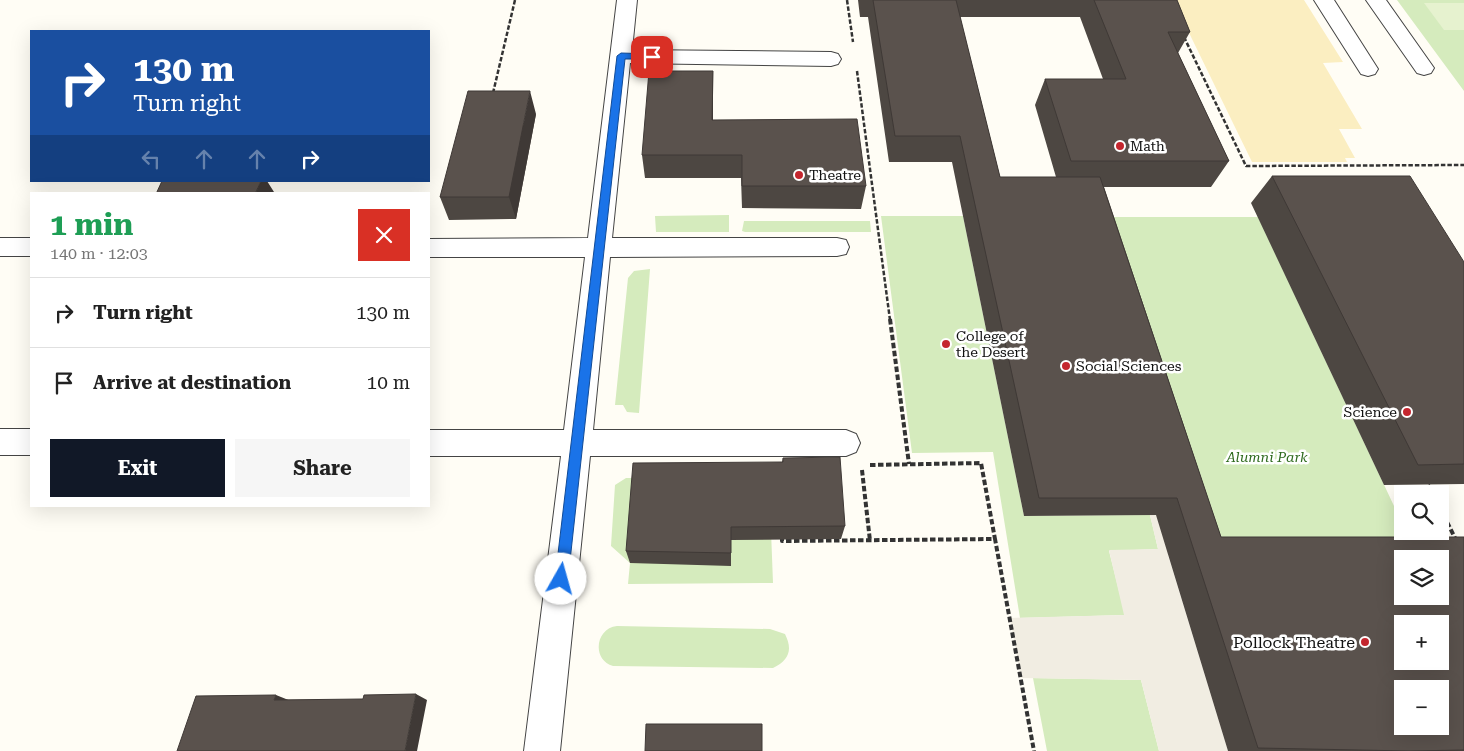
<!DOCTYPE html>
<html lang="en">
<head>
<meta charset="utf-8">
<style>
  body { margin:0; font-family:"Roboto Serif",serif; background:#f6f6f6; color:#222; height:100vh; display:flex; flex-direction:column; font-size:19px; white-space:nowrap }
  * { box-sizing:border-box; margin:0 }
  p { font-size:16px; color:#767676 }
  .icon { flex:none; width:28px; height:28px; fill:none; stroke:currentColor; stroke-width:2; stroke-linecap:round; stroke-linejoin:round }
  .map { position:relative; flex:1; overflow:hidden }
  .side { position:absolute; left:30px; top:192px; width:400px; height:315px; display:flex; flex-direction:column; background:#fff; border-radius:0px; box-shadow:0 5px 20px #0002 }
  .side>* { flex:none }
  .banner { position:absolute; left:30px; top:30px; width:400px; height:152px; border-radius:0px; box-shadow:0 5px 20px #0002; background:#1a4fa0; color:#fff; overflow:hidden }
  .fabs { position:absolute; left:1394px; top:485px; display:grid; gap:10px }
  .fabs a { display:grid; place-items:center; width:55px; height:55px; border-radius:0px; background:#fff; box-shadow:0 5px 20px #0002; font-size:25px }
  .pin { position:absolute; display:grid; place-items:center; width:42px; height:42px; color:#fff; margin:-21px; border-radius:10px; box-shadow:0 2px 8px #0006 }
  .me { position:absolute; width:55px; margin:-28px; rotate:7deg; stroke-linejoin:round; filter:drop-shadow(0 0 4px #0008) }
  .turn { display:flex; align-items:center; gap:18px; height:105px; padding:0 20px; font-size:22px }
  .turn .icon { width:65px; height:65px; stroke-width:2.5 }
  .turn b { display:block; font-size:35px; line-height:42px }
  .lanes { display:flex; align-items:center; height:48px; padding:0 20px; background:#0003; justify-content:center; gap:25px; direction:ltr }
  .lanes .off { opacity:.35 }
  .round { display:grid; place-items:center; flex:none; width:52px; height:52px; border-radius:0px; background:#f6f6f6 }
  .headline { display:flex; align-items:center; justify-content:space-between; height:85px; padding:0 20px }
  h1 { font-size:30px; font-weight:700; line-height:38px; color:#1e9e55 }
  .button { display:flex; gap:10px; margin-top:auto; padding:10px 20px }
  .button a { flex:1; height:58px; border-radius:0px; background:#111827; color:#fff; font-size:20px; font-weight:700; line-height:58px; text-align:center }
  .button a+a { background:#f6f6f6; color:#222 }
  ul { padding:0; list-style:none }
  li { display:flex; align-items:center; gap:15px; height:70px; padding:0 20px; border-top:1px solid #e0e0e0 }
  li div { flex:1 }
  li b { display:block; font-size:19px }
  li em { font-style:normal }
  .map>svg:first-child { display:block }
  .green { fill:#d5ebbd }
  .sand { fill:#fbeec1 }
  .pitch { fill:#e6f2cf }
  .plaza { fill:#f1ede2 }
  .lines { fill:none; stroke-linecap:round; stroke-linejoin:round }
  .minor-casing { stroke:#444; stroke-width:2 }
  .path-far1 { stroke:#333; stroke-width:2.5; stroke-dasharray:4.5 2; stroke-linecap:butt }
  .path { stroke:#333; stroke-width:4; stroke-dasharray:5.5 2.5; stroke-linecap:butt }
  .minor { fill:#fff; fill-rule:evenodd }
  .wall { fill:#4d4742; fill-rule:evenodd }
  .shaded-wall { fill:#3f3936 }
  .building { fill:#5a524d; stroke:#3f3936; fill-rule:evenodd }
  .route { fill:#1a73e8; stroke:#114b97 }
  .poi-dot { fill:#c4262e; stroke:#fff; stroke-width:2 }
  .labels { text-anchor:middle; stroke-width:5; stroke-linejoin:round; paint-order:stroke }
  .poi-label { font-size:14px; fill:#111; stroke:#fff; text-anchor:start }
  .park-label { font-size:14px; font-style:italic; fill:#2f6b1f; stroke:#fff }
  .near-poi-label { font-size:16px; fill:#111; stroke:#fff; text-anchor:end }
</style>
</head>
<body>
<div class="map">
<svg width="1464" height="751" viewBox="0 0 1464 751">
  <rect width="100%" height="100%" fill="#fffdf5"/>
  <path class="green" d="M 1397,0 L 1464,0 L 1464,91 Z
    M 729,215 L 729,232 L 656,232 L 655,216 Z
    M 881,216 L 963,216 L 1024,516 L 1150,515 L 1158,549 L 1109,551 L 1125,615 L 1020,618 L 993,452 L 912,453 Z
    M 1092,217 L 1258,217 L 1402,523 L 1402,531 L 1406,531 L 1417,554 L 1197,554 Z
    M 744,221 L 870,221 L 871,232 L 745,232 L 742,231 Z
    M 650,269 L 639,413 L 627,412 L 623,405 L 615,405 L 628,278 L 634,271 Z
    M 626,478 L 769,478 L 773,583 L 628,584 L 630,563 L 611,546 L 615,485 Z
    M 617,626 L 770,629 L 785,634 C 793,650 789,660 773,668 L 613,666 C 591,659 596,628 617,626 Z
    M 1033,678 L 1141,680 L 1159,751 L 1047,751 Z"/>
  <path class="sand" d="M 1173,0 L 1304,0 L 1343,62 L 1323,63 L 1362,129 L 1339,129 L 1355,158 L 1345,158 L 1347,162 L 1252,162 Z"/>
  <path class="pitch" d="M 1424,3 L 1464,3 L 1464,30 L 1444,30 Z"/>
  <path class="plaza" d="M 1150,515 L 1186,515 L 1168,555 L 1228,751 L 1159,751 L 1141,680 L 1021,678 L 1010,618 L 1124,615 L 1109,550 L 1158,549 Z"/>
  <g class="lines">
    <g class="minor-casing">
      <path id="minor" d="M 617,0 L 637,0 L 632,50 L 831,52 L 838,54 L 841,59 L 838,64 L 831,66 L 630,63 L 612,238 L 837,238 L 846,240 L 849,247 L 846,254 L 837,256 L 610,257 L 593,430 L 846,430 L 856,434 L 860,443 L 856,452 L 846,456 L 590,456 L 560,751 L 524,751 L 561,456 L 429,456 L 429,430 L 564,430 L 585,257 L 429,257 L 429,239 L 588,238 Z
        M 1314,0 L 1334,0 L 1378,69 L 1375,74 L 1368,76 L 1361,74 Z
        M 1366,0 L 1386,0 L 1434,68 L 1431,73 L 1424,75 L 1417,73 Z
        M 0,238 L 31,238 L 31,256 L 0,256 Z
        M 0,429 L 31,429 L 31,455 L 0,455 Z"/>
    </g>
    <path class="path-far1" d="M 847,0 L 853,42
      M 1184,37 L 1246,166 L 1464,165
      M 857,71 L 890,320
      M 493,93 L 515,0"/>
    <path class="path" d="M 890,319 L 909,464
      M 870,465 L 981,463 L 995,539
      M 862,470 L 870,541
      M 1428,485 L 1433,494
      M 1440,508 L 1456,540
      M 782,537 L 782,541 L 995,539 L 1034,751"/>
    <use href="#minor" class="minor"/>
  </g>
  <path class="wall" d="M 858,0 L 1177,0 L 1190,32 L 1178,53 L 1229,161 L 1211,187 L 1104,187 L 1221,537 L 1464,537 L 1464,751 L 1228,751 L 1156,515 L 1024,516 L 952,162 L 889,162 L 868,17 L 860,17 ZM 960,17 L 1080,17 L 1103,79 L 1045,79 L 1035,105 L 1056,177 L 1000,177 Z
    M 713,71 L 713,120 L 866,186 L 861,209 L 742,208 L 741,178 L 645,178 L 642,155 Z
    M 536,114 L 516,219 L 449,220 L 440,197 Z
    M 1272,176 L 1464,262 L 1464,484 L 1384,485 L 1251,203 Z
    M 783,458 L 845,526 L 841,539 L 731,540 L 731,566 L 630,563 L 626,551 L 782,462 Z"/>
  <path class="shaded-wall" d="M 713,71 L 713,142 L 712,120 Z
    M 530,91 L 536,114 L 516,219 L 509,197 Z
    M 261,181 L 267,181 L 274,192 L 273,194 L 255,194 Z
    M 416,694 L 427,700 L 417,751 L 405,751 Z
    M 276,695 L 291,701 L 274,700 Z"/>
  <path class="building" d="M 873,0 L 956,0 L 1000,177 L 1100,177 L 1221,537 L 1464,537 L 1464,750 L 1409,751 L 1258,748 L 1177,498 L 1039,498 L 960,136 L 895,136 ZM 1402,559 L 1440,559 L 1440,596 L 1402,596 ZM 1402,624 L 1440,624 L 1440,661 L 1402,661 ZM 1402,689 L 1440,689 L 1440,726 L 1402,726 Z
    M 1094,0 L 1177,0 L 1190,32 L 1168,32 L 1229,161 L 1071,161 L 1045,79 L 1126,79 Z
    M 649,71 L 713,71 L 712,120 L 857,119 L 866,186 L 742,186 L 742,155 L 642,155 Z
    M 468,91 L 530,91 L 509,197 L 440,197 Z
    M 1272,176 L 1410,176 L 1464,262 L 1464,464 L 1418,465 Z
    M 162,181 L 261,181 L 255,194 L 156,194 Z
    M 840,457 L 845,526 L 731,527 L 731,553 L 626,551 L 633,463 L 783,462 L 783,458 Z
    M 416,694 L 405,751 L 177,751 L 196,696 L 276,695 L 274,700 L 363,699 L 364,695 Z
    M 646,724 L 762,724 L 762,751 L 645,751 Z"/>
  <path class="route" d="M 621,53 L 652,54 L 656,57 L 652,59 L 625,59 L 568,579 L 566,584 L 561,586 L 557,584 L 555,579 L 617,56 Z"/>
  <g class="poi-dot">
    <circle cx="1120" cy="146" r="5"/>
    <circle cx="799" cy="175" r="5"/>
    <circle cx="946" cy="344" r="5"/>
    <circle cx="1066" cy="366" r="5"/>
    <circle cx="1407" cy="412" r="5"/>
    <circle cx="1365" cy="642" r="5"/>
  </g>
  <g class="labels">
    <g class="poi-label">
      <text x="1130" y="151">Math</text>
      <text x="809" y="180">Theatre</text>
      <text x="956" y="341">College of<tspan x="956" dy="16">the Desert</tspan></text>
      <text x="1076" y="371">Social Sciences</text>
      <text x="1397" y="417" text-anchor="end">Science</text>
    </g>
    <g class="park-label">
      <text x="1267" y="462">Alumni Park</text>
    </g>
    <g class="near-poi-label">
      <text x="1355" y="648">Pollock Theatre</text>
    </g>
  </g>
</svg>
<div class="fabs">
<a><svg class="icon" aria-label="search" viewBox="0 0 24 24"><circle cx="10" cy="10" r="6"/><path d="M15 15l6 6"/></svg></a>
<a><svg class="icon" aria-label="layers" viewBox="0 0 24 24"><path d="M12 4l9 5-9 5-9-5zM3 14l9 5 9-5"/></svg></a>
<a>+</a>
<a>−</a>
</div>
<div class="pin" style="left:652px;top:57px;background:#d93025"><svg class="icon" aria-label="arrive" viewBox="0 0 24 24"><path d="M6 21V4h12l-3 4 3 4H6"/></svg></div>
<svg class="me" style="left:561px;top:579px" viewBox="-20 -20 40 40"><circle r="19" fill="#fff"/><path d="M0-13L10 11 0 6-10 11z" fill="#1a73e8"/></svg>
<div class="banner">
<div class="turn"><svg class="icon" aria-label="right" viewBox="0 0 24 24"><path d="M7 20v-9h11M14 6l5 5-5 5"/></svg><div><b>130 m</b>Turn right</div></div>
<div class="lanes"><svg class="icon off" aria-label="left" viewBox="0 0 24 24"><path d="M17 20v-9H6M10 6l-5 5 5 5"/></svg><svg class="icon off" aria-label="ahead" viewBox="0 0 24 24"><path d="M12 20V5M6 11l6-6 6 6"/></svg><svg class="icon off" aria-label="ahead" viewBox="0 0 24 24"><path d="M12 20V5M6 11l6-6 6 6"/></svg><svg class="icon" aria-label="right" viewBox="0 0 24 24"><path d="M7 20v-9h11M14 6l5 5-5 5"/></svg></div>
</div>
<section class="side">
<div class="headline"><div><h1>1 min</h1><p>140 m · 12:03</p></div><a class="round" style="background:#d93025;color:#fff"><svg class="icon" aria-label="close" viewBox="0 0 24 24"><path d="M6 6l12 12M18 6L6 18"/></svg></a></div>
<ul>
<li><svg class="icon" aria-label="right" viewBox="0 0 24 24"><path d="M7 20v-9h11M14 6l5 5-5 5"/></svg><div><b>Turn right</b></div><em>130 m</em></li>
<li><svg class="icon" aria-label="arrive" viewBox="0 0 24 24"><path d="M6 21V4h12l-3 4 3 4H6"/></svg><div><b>Arrive at destination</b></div><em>10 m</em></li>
</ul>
<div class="button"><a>Exit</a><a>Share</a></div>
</section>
</div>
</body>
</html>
